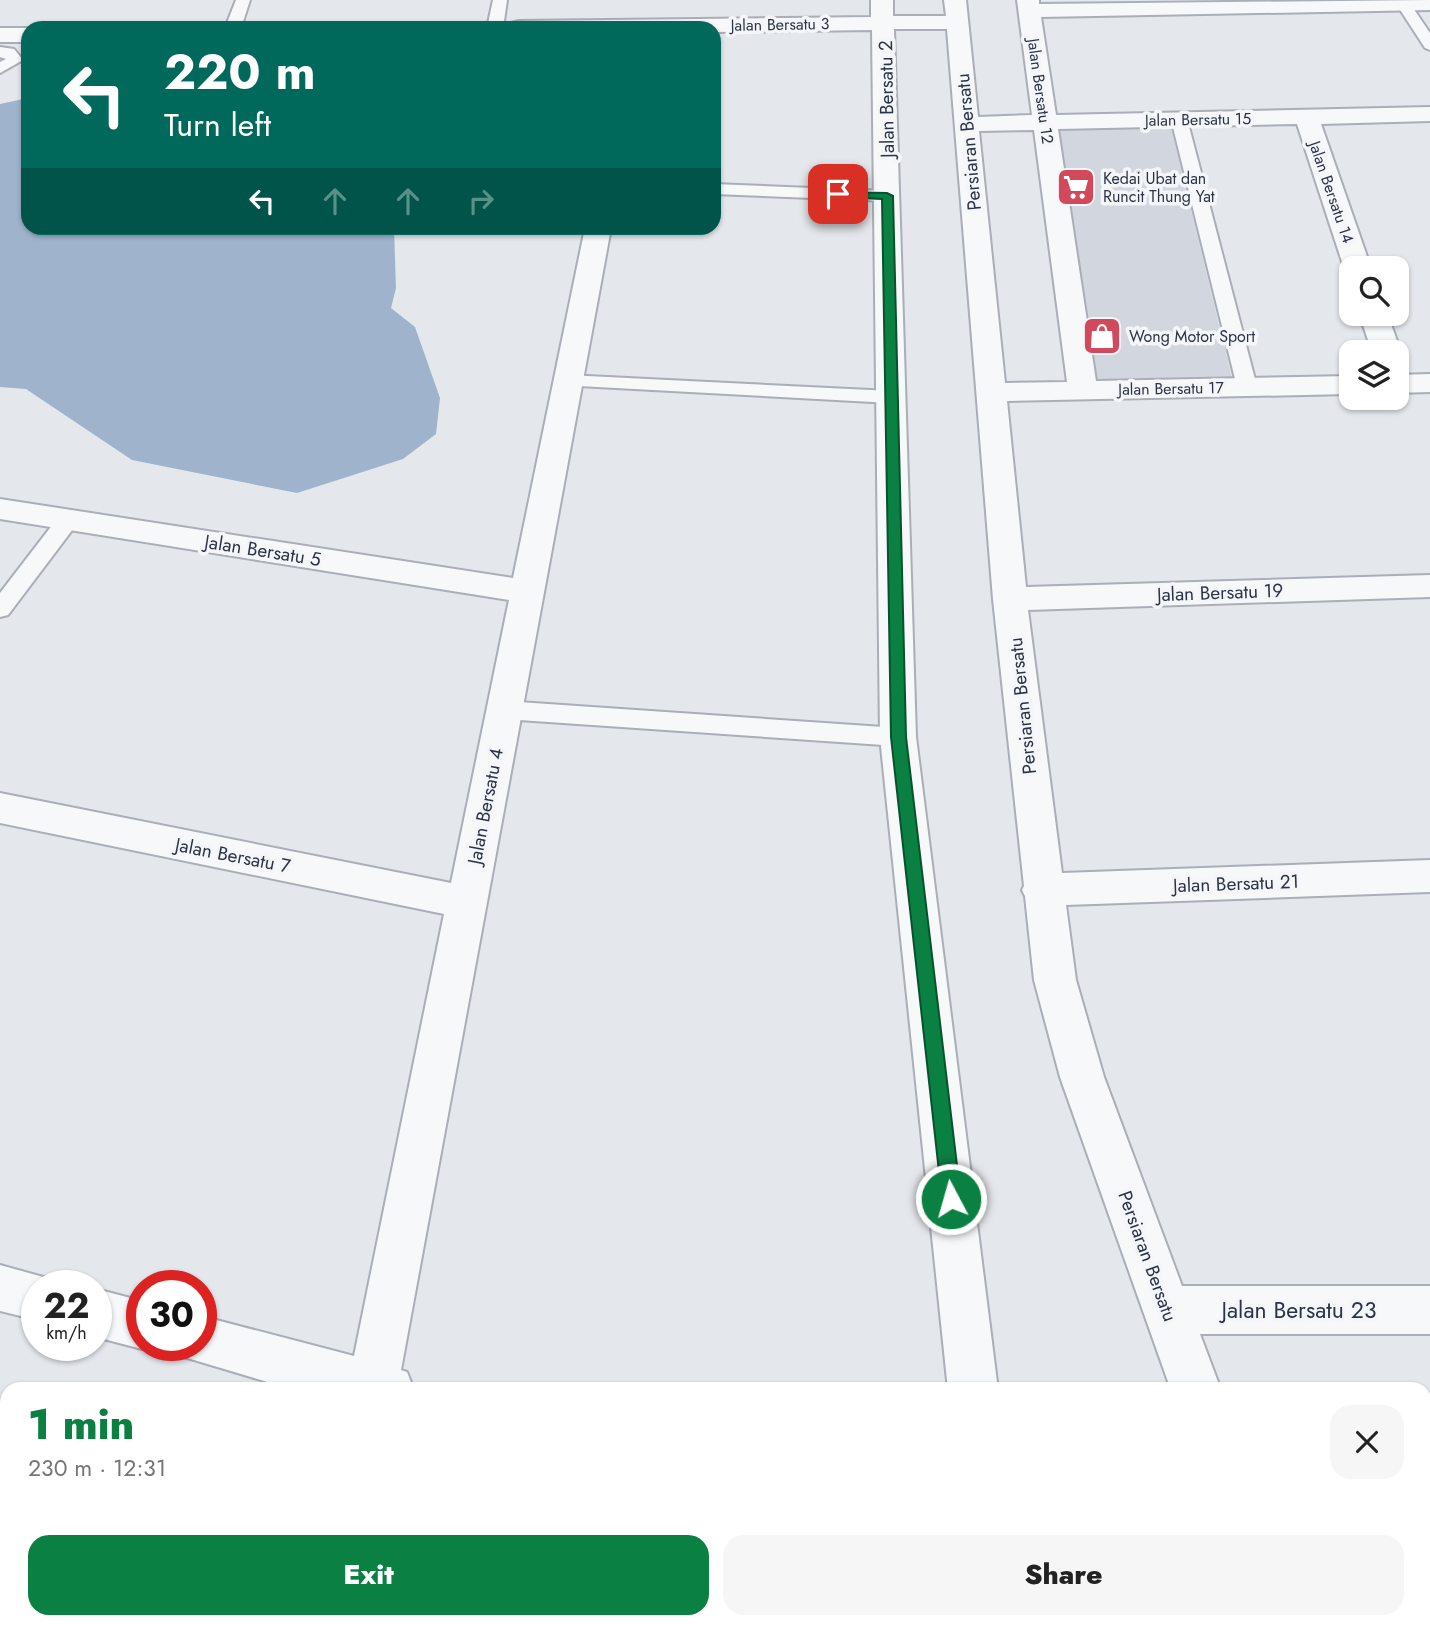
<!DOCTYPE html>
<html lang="en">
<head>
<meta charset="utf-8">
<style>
  body { margin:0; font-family:Jost,sans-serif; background:#f6f6f6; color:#222; height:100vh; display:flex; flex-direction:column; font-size:26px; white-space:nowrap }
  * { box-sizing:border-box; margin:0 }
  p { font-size:23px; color:#767676 }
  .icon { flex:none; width:38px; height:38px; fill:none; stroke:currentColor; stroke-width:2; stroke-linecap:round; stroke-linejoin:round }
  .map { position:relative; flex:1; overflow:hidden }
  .panel { position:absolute; left:0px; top:1382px; width:1432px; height:247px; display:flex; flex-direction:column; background:#fff; border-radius:21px 21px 0 0; box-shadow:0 2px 5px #0004 }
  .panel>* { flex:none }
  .guide { position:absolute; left:21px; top:21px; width:700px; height:214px; border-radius:21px; box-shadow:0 2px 5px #0004; background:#00695c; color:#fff; overflow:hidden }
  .controls { position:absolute; left:1339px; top:256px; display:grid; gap:14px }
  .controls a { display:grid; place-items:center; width:70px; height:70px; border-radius:14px; background:#fff; box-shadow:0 2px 5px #0004; font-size:35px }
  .speed { position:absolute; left:21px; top:1270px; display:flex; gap:14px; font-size:35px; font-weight:700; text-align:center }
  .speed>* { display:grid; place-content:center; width:91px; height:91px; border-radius:50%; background:#fff; box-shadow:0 2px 5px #0004; line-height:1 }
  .speed small { font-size:18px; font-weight:400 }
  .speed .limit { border:10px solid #d22; background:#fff; color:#111 }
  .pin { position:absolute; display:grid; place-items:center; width:60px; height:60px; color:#fff; margin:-30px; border-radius:14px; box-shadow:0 4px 10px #0006 }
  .me { position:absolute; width:77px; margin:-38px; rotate:354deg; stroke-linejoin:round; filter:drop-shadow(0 0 5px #0008) }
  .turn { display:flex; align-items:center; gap:24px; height:147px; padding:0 28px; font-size:32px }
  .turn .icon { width:91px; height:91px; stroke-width:2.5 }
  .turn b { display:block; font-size:49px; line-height:60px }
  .lanes { display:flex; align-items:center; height:66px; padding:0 28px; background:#0003; justify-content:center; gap:35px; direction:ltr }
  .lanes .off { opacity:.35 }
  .round { display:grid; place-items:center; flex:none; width:74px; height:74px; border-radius:21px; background:#f6f6f6 }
  .overview { display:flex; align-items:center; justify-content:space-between; height:119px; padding:0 28px }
  h1 { font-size:42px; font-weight:800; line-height:52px; color:#0b8043 }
  .cta { display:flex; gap:14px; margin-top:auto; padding:14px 28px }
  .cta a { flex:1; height:80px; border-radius:21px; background:#0b8043; color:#fff; font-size:28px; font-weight:800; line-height:80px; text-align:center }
  .cta a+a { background:#f6f6f6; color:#222 }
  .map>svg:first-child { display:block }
  .built { fill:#d2d6de }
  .water { fill:#9fb4cc }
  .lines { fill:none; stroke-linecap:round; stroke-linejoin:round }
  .lane-casing { stroke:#a9aeb7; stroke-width:4 }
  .street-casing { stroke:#a9aeb7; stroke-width:4 }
  .lane { fill:#f7f8fa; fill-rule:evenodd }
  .street { fill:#f7f8fa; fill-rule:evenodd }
  .route { fill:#0b8043; stroke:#07532c; stroke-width:2 }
  .labels { text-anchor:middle; stroke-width:7; stroke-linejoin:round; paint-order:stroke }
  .far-street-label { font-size:16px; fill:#2b3445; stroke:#f4f6f9 }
  .far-poi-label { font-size:16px; fill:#2b3445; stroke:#f4f6f9; text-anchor:start }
  .street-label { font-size:19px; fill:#2b3445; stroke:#f4f6f9 }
  .near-street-label { font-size:23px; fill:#2b3445; stroke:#f4f6f9 }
</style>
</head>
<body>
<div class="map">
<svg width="1430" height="1629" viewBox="0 0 1430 1629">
  <rect width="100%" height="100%" fill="#e4e7ec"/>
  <path class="built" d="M 1170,124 L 1232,378 L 1096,381 L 1059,129 Z"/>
  <path class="water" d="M 28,98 L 28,228 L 394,228 L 396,288 L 391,308 L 415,327 L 440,398 L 436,434 L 403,459 L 297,493 L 132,460 L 26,389 L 0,387 L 0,104 Z"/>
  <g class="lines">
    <g class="lane-casing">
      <path id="lane" d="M 236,0 L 250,0 L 241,28 L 225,28 Z
        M 493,0 L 507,0 L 503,28 L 487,28 Z
        M 1404,1 L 1409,2 L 1430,33 L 1430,50 L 1425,48 L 1397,5 Z
        M 0,47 L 14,49 L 23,60 L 0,73 L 0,62 L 6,59 L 0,57 Z
        M 1179,114 L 1187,119 L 1257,387 L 1254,391 L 1240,391 L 1237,387 L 1171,119 Z
        M 714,184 L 887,191 L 896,196 L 887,201 L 714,194 Z
        M 567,375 L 891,391 L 898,393 L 901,397 L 898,401 L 891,403 L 560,385 L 557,381 L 560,377 Z
        M 68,513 L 76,515 L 79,520 L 76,525 L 8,615 L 0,617 L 0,593 L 60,515 Z
        M 504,701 L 898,728 L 907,730 L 911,737 L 907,744 L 898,746 L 504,719 L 495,716 L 492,710 L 495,704 Z"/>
    </g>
    <g class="street-casing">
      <path id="street" d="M 871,0 L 893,0 L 893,16 L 946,16 L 944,0 L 966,0 L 978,117 L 1032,115 L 1017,0 L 1039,0 L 1039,4 L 1430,0 L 1430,10 L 1041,17 L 1056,115 L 1430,107 L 1430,121 L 1321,124 L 1371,268 L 1351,268 L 1351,274 L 1344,268 L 1297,124 L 1058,129 L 1096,381 L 1351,376 L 1351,394 L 1007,401 L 1026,587 L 1430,575 L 1430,597 L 1028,610 L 1062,873 L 1430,860 L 1430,892 L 1066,905 L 1076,980 L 1104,1077 L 1182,1286 L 1430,1286 L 1430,1334 L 1200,1334 L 1221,1390 L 1171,1390 L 1060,1077 L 1034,980 L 1025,896 L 1022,890 L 1024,886 L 993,599 L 947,29 L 894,29 L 916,737 L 998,1390 L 948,1390 L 880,737 L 872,30 L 714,32 L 714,28 L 508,28 L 511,23 L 519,21 L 871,17 ZM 1034,130 L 1067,382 L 1005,383 L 979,131 Z
        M 0,28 L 28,28 L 28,42 L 0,42 Z
        M 585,228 L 611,228 L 401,1370 L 407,1372 L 414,1390 L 294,1390 L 184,1357 L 179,1346 L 201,1346 L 201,1316 L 354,1356 L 444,914 L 0,823 L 0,793 L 451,883 L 509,600 L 0,519 L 0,499 L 513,578 Z
        M 1359,313 L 1387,313 L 1401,352 L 1397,358 L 1396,352 L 1372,352 Z
        M 1430,374 L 1430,392 L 1396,393 L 1396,375 Z
        M 0,1265 L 54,1280 L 57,1286 L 37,1286 L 37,1320 L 0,1311 Z
        M 96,1289 L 142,1301 L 142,1346 L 150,1346 L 142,1349 L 96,1337 Z
        M 1254,1622 L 1310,1622 L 1313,1629 L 1257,1629 Z"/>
    </g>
    <use href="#lane" class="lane"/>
    <use href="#street" class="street"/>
  </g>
  <path class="route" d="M 834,192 L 887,193 L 893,196 L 906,737 L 961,1199 L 958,1206 L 951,1208 L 944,1206 L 942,1199 L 891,737 L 882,199 L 838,197 L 833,194 Z"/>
  <defs>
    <g id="supermarket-square" transform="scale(2.0125)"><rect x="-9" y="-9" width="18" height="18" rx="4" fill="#d1495b" stroke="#f4f6f9"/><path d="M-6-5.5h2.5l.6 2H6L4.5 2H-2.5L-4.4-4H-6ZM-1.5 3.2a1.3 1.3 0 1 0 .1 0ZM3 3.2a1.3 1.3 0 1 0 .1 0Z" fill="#fff"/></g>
    <g id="shop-square" transform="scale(2.0125)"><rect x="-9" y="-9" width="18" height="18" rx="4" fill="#d1495b" stroke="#f4f6f9"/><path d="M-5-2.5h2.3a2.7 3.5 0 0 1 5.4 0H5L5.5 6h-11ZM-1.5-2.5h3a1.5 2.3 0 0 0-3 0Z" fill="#fff"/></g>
  </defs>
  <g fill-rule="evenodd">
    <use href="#supermarket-square" x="1076" y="187"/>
    <use href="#shop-square" x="1102" y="336"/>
  </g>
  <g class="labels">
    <g class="far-street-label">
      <text transform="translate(780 24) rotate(-1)" y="6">Jalan Bersatu 3</text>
      <text transform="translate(1041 91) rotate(82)" y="6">Jalan Bersatu 12</text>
      <text transform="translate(1198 119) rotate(-1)" y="6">Jalan Bersatu 15</text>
      <text transform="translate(1332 192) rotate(71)" y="6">Jalan Bersatu 14</text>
      <text transform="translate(1171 388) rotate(-1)" y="6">Jalan Bersatu 17</text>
    </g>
    <g class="far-poi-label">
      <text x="1103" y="184">Kedai Ubat dan<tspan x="1103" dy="18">Runcit Thung Yat</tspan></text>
      <text x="1129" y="342">Wong Motor Sport</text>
    </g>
    <g class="street-label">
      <text transform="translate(886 99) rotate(-91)" y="7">Jalan Bersatu 2</text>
      <text transform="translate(968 142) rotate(-95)" y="7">Persiaran Bersatu</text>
      <text transform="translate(263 550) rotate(9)" y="7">Jalan Bersatu 5</text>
      <text transform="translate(1220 592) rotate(-2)" y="7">Jalan Bersatu 19</text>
      <text transform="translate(1022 706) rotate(-96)" y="7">Persiaran Bersatu</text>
      <text transform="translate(485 806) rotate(-79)" y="7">Jalan Bersatu 4</text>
      <text transform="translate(233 855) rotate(11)" y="7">Jalan Bersatu 7</text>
      <text transform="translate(1236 883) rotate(-2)" y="7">Jalan Bersatu 21</text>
      <text transform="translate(1148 1256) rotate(70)" y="7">Persiaran Bersatu</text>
    </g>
    <g class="near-street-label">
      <text x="1299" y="1318">Jalan Bersatu 23</text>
    </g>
  </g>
</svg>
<div class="controls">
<a><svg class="icon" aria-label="search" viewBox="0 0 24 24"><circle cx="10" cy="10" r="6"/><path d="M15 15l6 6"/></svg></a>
<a><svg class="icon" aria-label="layers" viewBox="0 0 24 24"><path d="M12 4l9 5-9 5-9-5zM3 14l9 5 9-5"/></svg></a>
</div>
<div class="speed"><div>22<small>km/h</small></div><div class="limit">30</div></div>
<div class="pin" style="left:838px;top:194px;background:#d93025"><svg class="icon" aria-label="arrive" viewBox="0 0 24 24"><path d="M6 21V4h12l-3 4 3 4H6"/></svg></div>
<svg class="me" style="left:951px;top:1199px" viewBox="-20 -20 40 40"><circle r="17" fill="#0b8043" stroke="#fff" stroke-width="3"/><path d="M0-11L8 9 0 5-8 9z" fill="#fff"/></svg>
<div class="guide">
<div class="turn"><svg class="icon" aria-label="left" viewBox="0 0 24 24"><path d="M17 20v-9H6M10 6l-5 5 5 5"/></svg><div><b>220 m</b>Turn left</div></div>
<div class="lanes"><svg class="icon" aria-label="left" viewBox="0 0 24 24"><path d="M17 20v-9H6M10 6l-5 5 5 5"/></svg><svg class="icon off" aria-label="ahead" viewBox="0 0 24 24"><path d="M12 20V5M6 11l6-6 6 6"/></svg><svg class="icon off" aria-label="ahead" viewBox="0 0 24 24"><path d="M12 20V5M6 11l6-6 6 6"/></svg><svg class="icon off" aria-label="right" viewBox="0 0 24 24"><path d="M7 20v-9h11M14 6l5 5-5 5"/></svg></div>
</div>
<section class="panel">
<div class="overview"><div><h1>1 min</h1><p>230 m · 12:31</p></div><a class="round"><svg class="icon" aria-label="close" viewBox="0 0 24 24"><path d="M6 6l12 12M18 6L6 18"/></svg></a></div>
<div class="cta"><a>Exit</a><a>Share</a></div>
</section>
</div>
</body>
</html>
